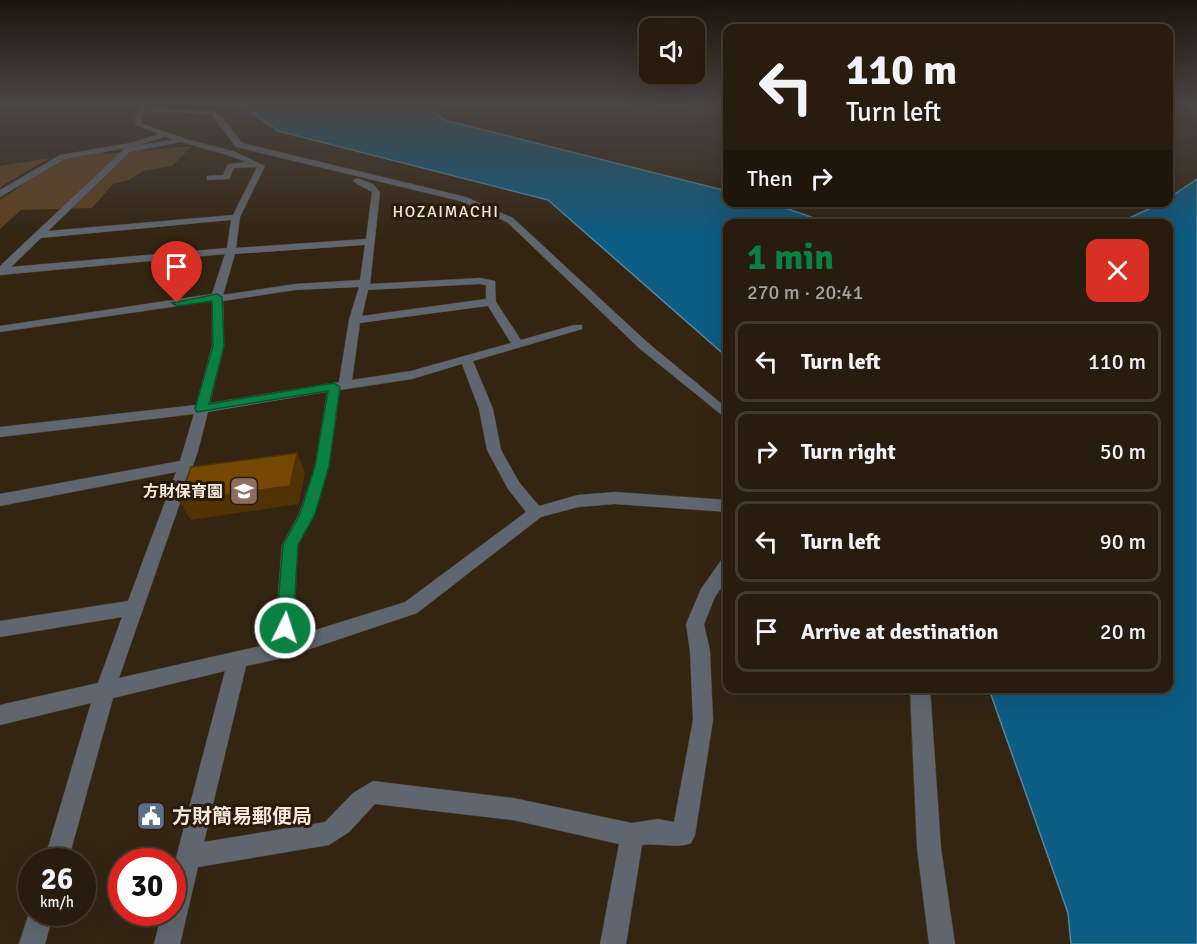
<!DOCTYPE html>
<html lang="en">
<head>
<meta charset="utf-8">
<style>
  body { margin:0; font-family:Signika,"Noto Sans JP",sans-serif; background:#2f2517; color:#f1f3f6; height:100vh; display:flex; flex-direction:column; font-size:22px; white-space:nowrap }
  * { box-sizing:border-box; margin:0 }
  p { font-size:20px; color:#a4a19e }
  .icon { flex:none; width:33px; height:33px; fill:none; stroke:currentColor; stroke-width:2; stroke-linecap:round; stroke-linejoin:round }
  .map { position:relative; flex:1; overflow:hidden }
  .panel { position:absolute; left:723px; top:219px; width:450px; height:474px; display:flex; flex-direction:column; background:#271c0e; border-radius:12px; box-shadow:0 6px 24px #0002,0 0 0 2px #433a2e }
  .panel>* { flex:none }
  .banner { position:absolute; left:723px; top:24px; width:450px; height:183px; border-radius:12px; box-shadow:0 6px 24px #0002,0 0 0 2px #433a2e; background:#271c0e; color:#f1f3f6; overflow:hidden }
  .controls { position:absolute; left:639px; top:18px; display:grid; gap:12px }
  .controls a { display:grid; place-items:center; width:66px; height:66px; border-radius:12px; background:#271c0e; box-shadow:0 6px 24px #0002,0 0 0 2px #433a2e; font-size:30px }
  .speed { position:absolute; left:18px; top:848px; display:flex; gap:12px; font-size:30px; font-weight:700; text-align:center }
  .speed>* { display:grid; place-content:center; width:78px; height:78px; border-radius:50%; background:#271c0e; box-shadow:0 6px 24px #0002,0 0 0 2px #433a2e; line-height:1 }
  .speed small { font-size:15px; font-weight:400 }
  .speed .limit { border:9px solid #d22; background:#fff; color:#111 }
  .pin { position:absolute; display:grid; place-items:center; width:51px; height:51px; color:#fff; margin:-62px -26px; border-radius:50% 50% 50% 0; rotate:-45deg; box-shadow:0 0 6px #0007 }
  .pin .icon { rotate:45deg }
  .me { position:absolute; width:66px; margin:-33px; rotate:4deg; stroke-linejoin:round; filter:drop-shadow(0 0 4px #0008) }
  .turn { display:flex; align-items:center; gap:21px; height:126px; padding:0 24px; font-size:27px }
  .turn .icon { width:78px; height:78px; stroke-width:2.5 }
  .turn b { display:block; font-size:42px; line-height:51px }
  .then { display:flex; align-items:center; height:57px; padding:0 24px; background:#0003; gap:12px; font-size:22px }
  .round { display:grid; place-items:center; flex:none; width:63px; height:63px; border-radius:12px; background:#2f2517 }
  .overview { display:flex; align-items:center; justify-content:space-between; height:102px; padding:0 24px }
  h1 { font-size:36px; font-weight:800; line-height:45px; color:#0b8043 }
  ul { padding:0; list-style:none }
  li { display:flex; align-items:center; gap:18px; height:81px; margin:0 12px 9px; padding:0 12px; border:3px solid #433a2e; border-radius:12px }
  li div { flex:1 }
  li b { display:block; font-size:22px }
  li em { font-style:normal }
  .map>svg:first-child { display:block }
  .green { fill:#5e411e }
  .water { fill:#0c5c83; stroke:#51869e; stroke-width:1.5 }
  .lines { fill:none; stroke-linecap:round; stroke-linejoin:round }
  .minor-casing { stroke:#4f402f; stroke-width:1 }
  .tertiary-casing { stroke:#4f402f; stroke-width:1 }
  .minor { fill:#5f666f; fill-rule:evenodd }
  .tertiary { fill:#5f666f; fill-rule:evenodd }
  .shaded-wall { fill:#513202 }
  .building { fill:#744803; stroke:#513202; stroke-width:1.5 }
  .route { fill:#0b8043; stroke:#07532c; stroke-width:1.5 }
  .labels { text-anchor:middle; stroke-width:6; stroke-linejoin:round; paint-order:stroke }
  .far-quarter-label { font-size:16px; letter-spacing:1.5px; fill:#f3e9de; stroke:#2a1b0a }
  .poi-label { font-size:16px; font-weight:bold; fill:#f3e9de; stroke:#2a1b0a; text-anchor:end }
  .near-poi-label { font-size:20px; font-weight:bold; fill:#f3e9de; stroke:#2a1b0a; text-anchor:start }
</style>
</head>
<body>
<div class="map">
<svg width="1197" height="944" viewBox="0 0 1197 944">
  <rect width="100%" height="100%" fill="#342513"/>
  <path class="green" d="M 192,146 L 172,166 L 143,171 L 129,180 L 113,184 L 92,208 L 21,210 L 0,229 L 0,200 L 60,160 L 104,151 L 104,154 Z
    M 50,158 L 5,184 L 0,188 L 0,166 Z"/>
  <path class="water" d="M 246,105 L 427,105 L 444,120 L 727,191 L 728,202 L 771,203 L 828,223 L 728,224 L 727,357 L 548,200 L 278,131 L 242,106 Z
    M 1197,179 L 1197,944 L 1071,944 L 1068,913 L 989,689 L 1168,688 L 1168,224 L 1118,223 L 1162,203 L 1168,202 L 1169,198 Z"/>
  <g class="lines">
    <g class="minor-casing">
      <path id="minor" d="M 142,108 L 214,111 L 222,117 L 242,143 L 466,197 L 513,218 L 647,342 L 728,409 L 728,420 L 639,348 L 507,222 L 460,201 L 236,147 L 211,114 L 140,111 Z
        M 181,138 L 233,151 L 265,166 L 240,217 L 236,248 L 366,239 L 372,192 L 354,182 L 353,180 L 357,178 L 373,184 L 380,192 L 370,284 L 480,278 L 495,281 L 496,302 L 521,340 L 574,325 L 582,325 L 582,329 L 473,361 L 493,409 L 501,450 L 519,482 L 539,506 L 578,495 L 615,492 L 728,500 L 728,512 L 615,504 L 578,507 L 541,517 L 417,613 L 283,658 L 246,666 L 204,842 L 325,822 L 353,793 L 373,781 L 513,798 L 632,823 L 658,819 L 674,822 L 693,720 L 690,651 L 686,624 L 701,589 L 722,559 L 728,557 L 728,578 L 715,597 L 704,624 L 710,651 L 713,720 L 695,835 L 691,843 C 678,849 659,843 642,845 L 626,944 L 600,944 L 619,844 L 513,820 L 375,804 L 349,832 L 329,845 L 198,867 L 180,944 L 154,944 L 162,912 L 172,912 L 172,873 L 225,671 L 113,698 L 68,861 L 44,861 L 91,703 L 0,725 L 0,705 L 98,683 L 122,617 L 0,637 L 0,621 L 128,601 L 176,472 L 0,506 L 0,494 L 180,461 L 194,414 L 0,437 L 0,427 L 196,405 L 212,346 L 212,301 L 0,332 L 0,326 L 212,294 L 225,254 L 0,275 L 0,266 L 125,148 ZM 181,142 L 227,155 L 246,162 L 228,164 L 223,175 L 207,176 L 207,180 L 229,179 L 234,168 L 257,167 L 233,215 L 48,231 L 130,152 ZM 231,220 L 227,248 L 11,267 L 41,238 ZM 365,245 L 360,280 L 295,284 L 223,295 L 235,254 ZM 480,284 L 486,285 L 486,299 L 362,316 L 368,290 ZM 359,287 L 349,320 L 339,382 L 210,403 L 224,346 L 223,301 L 295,290 ZM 488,306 L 511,343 L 411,371 L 352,380 L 360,323 ZM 462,364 L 479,409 L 487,450 L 508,489 L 526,512 L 405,602 L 293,637 L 298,545 L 315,514 L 329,466 L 340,390 L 412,379 ZM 327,392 L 315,466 L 299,514 L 282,545 L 274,643 L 119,678 L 198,451 L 208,412 Z
        M 910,688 L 930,688 L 941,848 L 955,944 L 929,944 L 917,848 Z
        M 32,904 L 32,912 L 54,912 L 45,944 L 19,944 Z"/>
    </g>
    <g class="tertiary-casing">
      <path id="tertiary" d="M 141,105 L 147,105 L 141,119 L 142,124 L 184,138 L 184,142 L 165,137 L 132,147 L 65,159 L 0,197 L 0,190 L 60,155 L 131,143 L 159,134 L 136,125 L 135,119 Z"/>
    </g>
    <use href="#minor" class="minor"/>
    <use href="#tertiary" class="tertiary"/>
  </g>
  <path class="shaded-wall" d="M 297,453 L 305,472 L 299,504 L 191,520 L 179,501 Z"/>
  <path class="building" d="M 297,453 L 290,486 L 179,501 L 191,467 Z"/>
  <linearGradient id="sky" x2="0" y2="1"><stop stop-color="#1d140a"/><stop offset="0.44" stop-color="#4a4644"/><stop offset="1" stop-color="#4a4644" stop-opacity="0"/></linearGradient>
  <rect width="1197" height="237" fill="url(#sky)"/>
  <path class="route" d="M 217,294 L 222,297 L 224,346 L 209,404 L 334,383 L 340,387 L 329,466 L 315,514 L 298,545 L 293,628 L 291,633 L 285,635 L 279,633 L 276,628 L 283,545 L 300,514 L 315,466 L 328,391 L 197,412 L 195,409 L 213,346 L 212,301 L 177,306 L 172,303 Z"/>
  <defs>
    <g id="school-square" transform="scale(1.5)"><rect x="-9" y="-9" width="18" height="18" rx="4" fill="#8d6e63" stroke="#2a1b0a"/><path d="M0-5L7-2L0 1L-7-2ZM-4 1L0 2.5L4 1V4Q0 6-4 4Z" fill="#fff"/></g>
    <g id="civic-square" transform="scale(1.5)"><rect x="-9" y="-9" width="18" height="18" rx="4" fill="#5c6f8a" stroke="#2a1b0a"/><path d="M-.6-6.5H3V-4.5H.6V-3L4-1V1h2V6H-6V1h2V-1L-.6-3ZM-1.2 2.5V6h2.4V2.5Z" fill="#fff"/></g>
  </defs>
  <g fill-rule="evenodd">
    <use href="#school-square" x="244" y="491"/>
    <use href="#civic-square" x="151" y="816"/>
  </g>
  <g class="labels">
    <g class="far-quarter-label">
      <text x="446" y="217">HOZAIMACHI</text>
    </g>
    <g class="poi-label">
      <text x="223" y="497">方財保育園</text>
    </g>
    <g class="near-poi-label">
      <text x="172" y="823">方財簡易郵便局</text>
    </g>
  </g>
</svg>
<div class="controls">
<a><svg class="icon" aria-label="sound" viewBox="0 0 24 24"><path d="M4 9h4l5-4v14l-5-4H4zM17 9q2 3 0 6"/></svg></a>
</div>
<div class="speed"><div>26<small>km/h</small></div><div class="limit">30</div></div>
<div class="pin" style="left:177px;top:303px;background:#d93025"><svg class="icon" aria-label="arrive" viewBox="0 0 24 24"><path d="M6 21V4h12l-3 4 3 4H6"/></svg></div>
<svg class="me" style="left:285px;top:628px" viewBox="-20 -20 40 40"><circle r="17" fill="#0b8043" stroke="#fff" stroke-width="3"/><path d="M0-11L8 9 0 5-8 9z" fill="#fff"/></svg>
<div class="banner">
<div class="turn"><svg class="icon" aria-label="left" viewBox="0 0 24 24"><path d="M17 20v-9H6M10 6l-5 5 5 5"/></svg><div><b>110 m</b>Turn left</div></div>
<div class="then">Then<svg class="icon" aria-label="right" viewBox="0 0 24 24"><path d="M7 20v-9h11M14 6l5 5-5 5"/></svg></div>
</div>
<section class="panel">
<div class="overview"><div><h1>1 min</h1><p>270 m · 20:41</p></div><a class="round" style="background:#d93025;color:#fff"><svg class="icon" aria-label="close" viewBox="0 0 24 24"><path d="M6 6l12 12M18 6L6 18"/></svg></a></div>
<ul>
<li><svg class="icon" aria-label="left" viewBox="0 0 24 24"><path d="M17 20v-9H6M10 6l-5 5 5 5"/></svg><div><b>Turn left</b></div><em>110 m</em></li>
<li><svg class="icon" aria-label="right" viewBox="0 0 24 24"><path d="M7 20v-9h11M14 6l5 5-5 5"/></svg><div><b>Turn right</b></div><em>50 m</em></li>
<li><svg class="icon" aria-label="left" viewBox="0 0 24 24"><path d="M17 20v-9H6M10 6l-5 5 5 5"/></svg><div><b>Turn left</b></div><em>90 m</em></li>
<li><svg class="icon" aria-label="arrive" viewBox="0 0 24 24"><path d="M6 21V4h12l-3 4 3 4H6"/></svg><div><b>Arrive at destination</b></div><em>20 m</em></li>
</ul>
</section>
</div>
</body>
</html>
